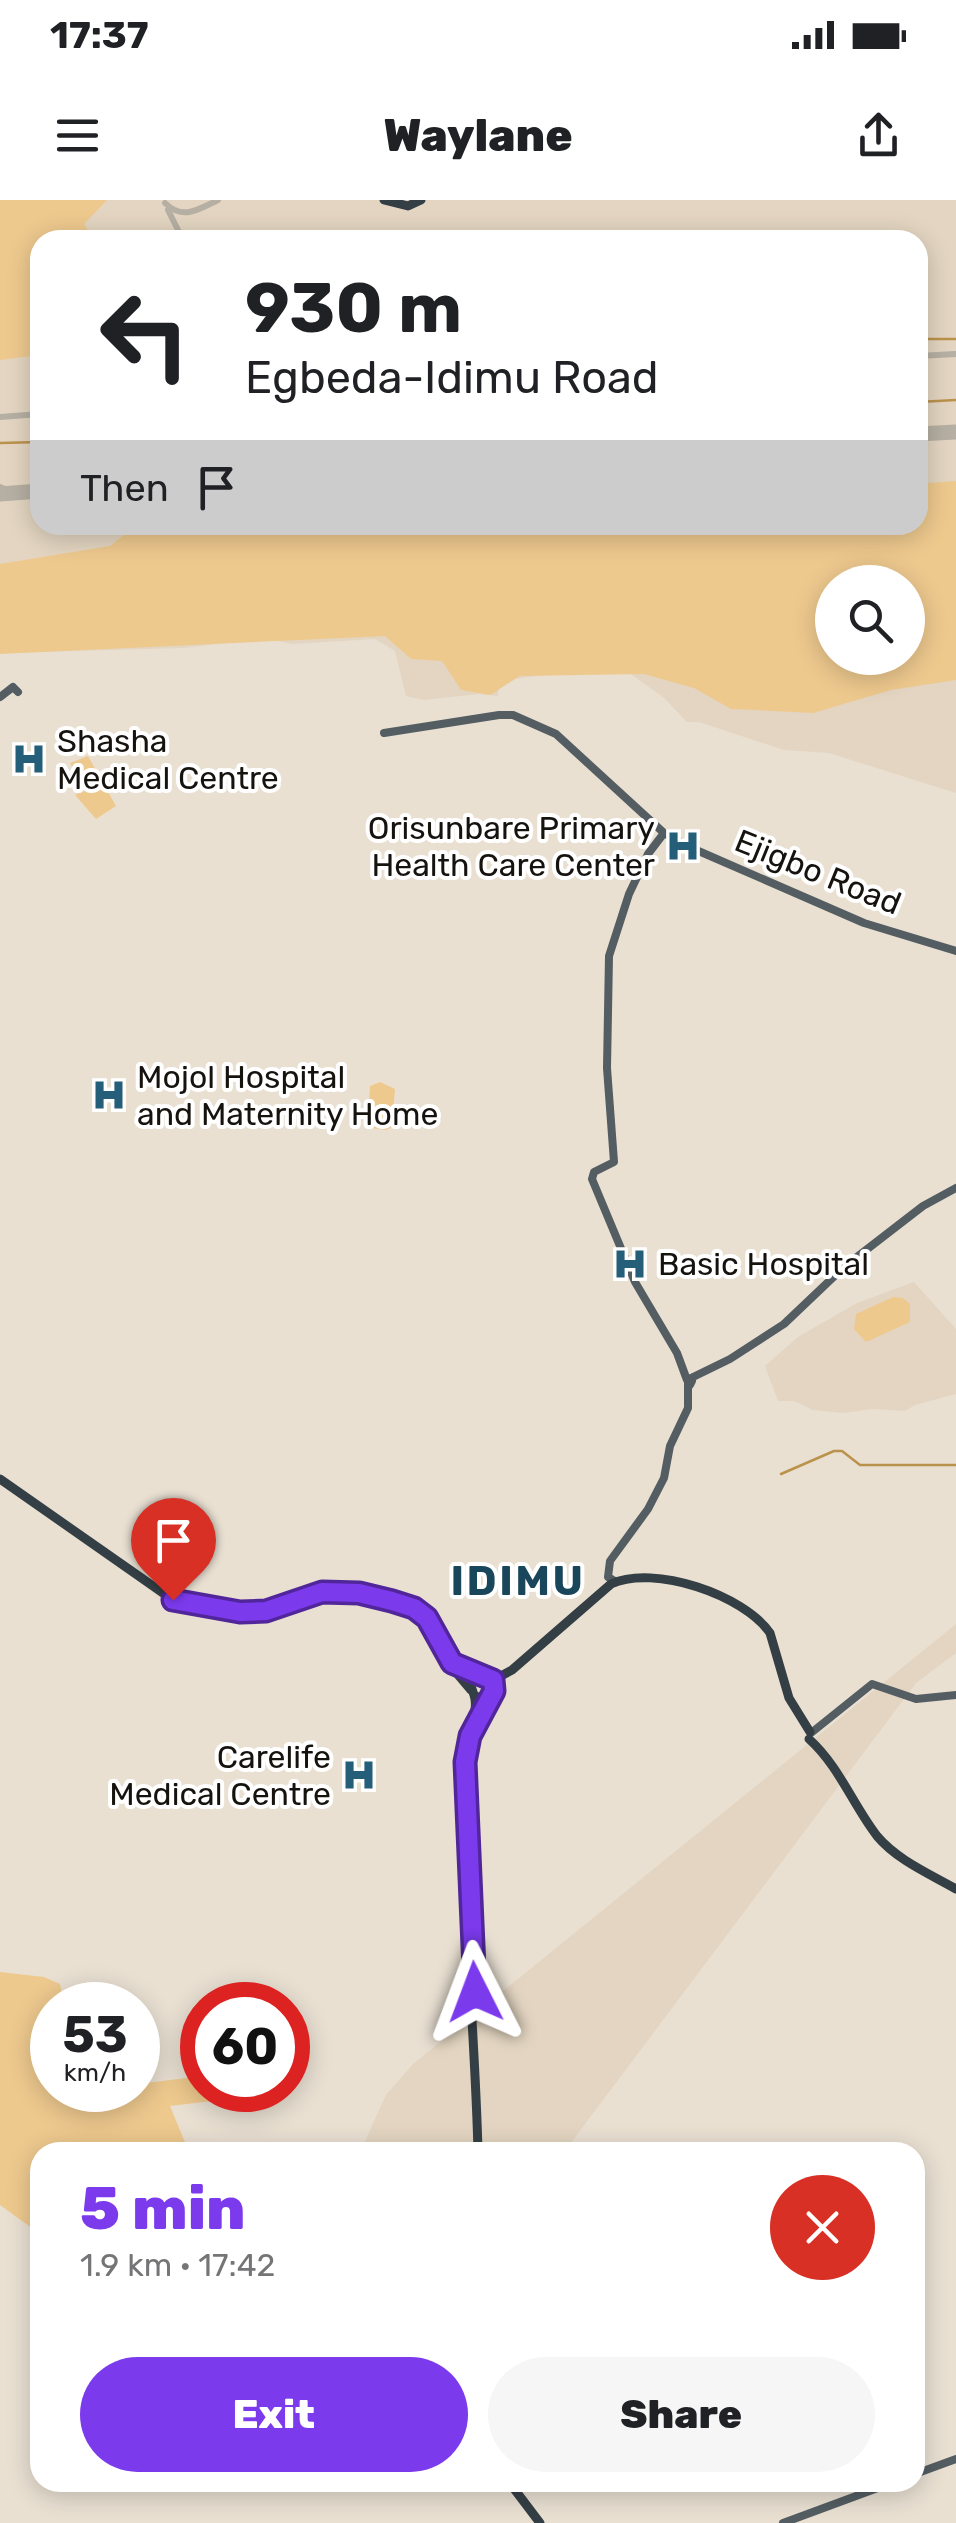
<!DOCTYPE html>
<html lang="en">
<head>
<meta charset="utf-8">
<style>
  body { margin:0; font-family:Rubik,sans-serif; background:#f6f6f6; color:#202124; height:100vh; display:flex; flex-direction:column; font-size:38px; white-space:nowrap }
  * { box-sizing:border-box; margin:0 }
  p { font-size:32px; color:#757577 }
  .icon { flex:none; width:55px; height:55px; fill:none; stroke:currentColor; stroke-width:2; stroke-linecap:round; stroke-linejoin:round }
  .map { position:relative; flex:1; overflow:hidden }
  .details { position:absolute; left:30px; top:1942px; width:895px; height:350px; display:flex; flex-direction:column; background:#fff; border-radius:30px; box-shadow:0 5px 25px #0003 }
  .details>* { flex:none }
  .guide { position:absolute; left:30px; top:30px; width:898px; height:305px; border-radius:30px; box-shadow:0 5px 25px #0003; background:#fff; color:#202124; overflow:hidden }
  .fabs { position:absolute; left:815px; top:365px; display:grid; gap:20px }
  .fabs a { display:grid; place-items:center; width:110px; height:110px; border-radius:50%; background:#fff; box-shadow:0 5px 25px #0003; font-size:50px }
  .speed { position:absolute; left:30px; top:1782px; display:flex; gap:20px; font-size:50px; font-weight:700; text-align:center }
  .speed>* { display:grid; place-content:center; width:130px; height:130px; border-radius:50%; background:#fff; box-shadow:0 5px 25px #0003; line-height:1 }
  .speed small { font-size:25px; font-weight:400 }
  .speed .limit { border:15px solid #d22; background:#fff; color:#111 }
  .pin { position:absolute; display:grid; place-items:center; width:85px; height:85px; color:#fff; margin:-102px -42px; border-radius:50% 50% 50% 0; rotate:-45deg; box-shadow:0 0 10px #0007 }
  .pin .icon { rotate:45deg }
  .me { position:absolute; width:110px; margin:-55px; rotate:357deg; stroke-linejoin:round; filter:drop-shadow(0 0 8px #0008) }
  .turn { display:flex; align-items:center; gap:35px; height:210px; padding:0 50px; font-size:45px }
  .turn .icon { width:130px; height:130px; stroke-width:2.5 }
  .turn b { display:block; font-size:70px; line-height:85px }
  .then { display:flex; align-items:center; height:95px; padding:0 50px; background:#0003; gap:20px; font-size:38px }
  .round { display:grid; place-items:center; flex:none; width:105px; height:105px; border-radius:52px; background:#f6f6f6 }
  .summary { display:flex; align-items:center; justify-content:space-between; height:170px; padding:0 50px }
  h1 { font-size:60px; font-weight:800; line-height:75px; color:#7c3aed }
  .primary-button { display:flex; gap:20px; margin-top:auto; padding:20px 50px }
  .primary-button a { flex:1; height:115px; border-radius:60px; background:#7c3aed; color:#fff; font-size:40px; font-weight:800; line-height:115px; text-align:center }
  .primary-button a+a { background:#f6f6f6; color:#202124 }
  .status { display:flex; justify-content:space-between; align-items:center; height:70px; padding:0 50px; background:#fff; direction:ltr }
  .status svg { height:28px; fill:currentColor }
  header { display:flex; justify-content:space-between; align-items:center; height:130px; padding:0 50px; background:#fff; font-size:45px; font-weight:800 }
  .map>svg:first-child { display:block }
  .built { fill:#e3d5c1; fill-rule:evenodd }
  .green { fill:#eec98e; fill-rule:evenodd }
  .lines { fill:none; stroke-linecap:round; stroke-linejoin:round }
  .stream { stroke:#bb924c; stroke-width:2.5 }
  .taxiway { stroke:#b6afa3; stroke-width:6 }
  .runway { stroke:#b6afa3; stroke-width:15 }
  .secondary { stroke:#535d62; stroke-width:8 }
  .primary { stroke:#343f45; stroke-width:9 }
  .route-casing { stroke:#51269a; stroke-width:25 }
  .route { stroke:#7c3aed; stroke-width:18 }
  .labels { text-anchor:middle; stroke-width:8; stroke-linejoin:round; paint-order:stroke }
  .poi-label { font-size:32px; fill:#16130f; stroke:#fff; text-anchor:start }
  .street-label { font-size:32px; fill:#16130f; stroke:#fff }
  .district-label { font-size:42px; font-weight:bold; letter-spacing:2.5px; fill:#19465a; stroke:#fff }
</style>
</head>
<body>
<div class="status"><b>17:37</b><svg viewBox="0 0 49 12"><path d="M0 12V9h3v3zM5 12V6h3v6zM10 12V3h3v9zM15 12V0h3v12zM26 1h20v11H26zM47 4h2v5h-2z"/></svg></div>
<header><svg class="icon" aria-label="menu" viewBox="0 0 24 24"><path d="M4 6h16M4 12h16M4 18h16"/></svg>Waylane<svg class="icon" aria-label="share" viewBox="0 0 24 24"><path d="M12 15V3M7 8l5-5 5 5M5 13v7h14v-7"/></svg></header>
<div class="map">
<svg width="956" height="2323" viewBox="0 0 956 2323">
  <rect width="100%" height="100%" fill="#e9e0d2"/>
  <path class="built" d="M 0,0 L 956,0 L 956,593 L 829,553 L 784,550 L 699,522 L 687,522 L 664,498 L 628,472 L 545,475 L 499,481 L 498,496 L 480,494 L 423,500 L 406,496 L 395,451 L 375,439 L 292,444 L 263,438 L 184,448 L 0,453 ZM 40,40 L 918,40 L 918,325 L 40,325 ZM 832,382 L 908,382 L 908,458 L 832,458 Z
    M 914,1082 L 956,1129 L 956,1194 L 915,1205 L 905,1211 L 873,1209 L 843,1213 L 813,1210 L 794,1201 L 778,1201 L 765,1166 L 798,1137 L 824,1122 L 857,1103 Z
    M 956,1424 L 956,1453 L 916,1483 L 564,1952 L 360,1952 L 386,1895 L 413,1864 Z"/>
  <path class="green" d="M 0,0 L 107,0 L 84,24 L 94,40 L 40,40 L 40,155 L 0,160 Z
    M 956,281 L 956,480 L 891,490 L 813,513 L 731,509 L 694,488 L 644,474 L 520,476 L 490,495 L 461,490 L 442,461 L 411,459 L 385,436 L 0,454 L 0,364 L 110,346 L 130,330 L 150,325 L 918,325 L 918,284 ZM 908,382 L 908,458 L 832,458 L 832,382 Z
    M 88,556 L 116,606 L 96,619 L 75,595 L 85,590 L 70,563 Z
    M 380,882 L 395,889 L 392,927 L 386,930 L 372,928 L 368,923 L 370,886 Z
    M 893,1097 L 903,1098 L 910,1104 L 910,1122 L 866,1142 L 854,1129 L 856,1114 Z
    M 0,1772 L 44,1777 L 60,1784 L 64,1805 L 52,1805 L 52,1890 L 138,1890 L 138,1884 L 202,1876 L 202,1890 L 208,1890 L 212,1901 L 170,1906 L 189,1952 L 40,1952 L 40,2034 L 0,2005 Z"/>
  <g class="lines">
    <path class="stream" d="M 198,33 L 202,40
      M 918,139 L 956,139
      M 918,202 L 956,200
      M 0,243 L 40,242
      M 781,1274 L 834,1251 L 842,1251 L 860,1265 L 956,1265"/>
    <path class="taxiway" d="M 165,3 C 183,21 199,9 218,0
      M 168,10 L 183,40
      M 918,156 L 956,154
      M 0,217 L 40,214
      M 0,287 L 15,293"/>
    <path class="runway" d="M 918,234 L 956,232
      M 0,294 L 40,291"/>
    <path class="secondary" d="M 0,497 L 13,487 L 18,492
      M 384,533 L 499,515 L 513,515 L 556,534 L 664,633 L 687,646 L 864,723 L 956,751
      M 664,633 L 648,654 L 629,694 L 609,756 L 607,868 L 614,962 L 594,972 L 592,979 L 635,1082 L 677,1153 L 687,1180
      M 689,1179 L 730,1159 L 784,1124 L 844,1067 L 923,1006 L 956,988
      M 616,1382 L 608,1377 L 610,1361 L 648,1309 L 664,1278 L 670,1246 L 688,1208 L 688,1179 L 692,1181 L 690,1185
      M 811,1533 L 872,1484 L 916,1499 L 956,1495
      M 915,2274 L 956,2259
      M 783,2323 L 894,2282"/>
    <path class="primary" d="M 384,0 L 408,6 L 421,0
      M 0,1279 L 173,1400 L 220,1411 L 254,1412 L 323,1392 L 359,1393 L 401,1403 L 420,1412 L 431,1424 L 452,1463 L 493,1480 L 492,1494 L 481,1499 L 474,1495 L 471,1486 L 474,1478 L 483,1474
      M 449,1464 L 471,1490
      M 487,1475 L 501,1476 L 512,1470 L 611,1384 C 654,1364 744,1395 770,1433 L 789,1498 L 810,1532
      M 474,1495 C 481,1515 460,1548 460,1576 C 462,1702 475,1827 478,1952
      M 809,1539 C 839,1566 853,1605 877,1636 C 897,1660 930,1674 956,1689
      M 509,2282 L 540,2323"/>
  </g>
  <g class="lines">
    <g class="route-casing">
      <path id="route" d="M 173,1400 L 240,1412 L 266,1411 L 322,1392 L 359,1393 L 392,1401 L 414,1408 L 427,1418 L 452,1463 L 493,1480 L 494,1491 L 470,1536 L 465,1562 L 475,1792"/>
    </g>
    <use href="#route" class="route"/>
  </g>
  <defs>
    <g id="hospital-bare" transform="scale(2.7)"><path d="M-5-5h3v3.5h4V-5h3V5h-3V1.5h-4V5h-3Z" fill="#255e78" stroke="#fff" stroke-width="2.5" paint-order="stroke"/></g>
  </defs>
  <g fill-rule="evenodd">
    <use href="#hospital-bare" x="29" y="559"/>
    <use href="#hospital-bare" x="683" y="646"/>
    <use href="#hospital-bare" x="109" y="895"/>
    <use href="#hospital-bare" x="630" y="1064"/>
    <use href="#hospital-bare" x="359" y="1575"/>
  </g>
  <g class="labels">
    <g class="poi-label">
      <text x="57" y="552">Shasha<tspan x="57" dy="37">Medical Centre</tspan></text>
      <text x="655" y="639" text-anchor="end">Orisunbare Primary<tspan x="655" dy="37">Health Care Center</tspan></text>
      <text x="137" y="888">Mojol Hospital<tspan x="137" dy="37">and Maternity Home</tspan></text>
      <text x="658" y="1075">Basic Hospital</text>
      <text x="331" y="1568" text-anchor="end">Carelife<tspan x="331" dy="37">Medical Centre</tspan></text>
    </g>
    <g class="street-label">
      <text transform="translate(818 672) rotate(22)" y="11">Ejigbo Road</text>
    </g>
    <g class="district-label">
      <text x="518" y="1395">IDIMU</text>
    </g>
  </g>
</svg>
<div class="fabs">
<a><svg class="icon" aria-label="search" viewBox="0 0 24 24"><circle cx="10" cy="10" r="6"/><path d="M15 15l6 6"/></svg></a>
</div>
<div class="speed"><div>53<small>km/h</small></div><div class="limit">60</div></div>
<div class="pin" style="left:173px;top:1400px;background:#d93025"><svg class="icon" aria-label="arrive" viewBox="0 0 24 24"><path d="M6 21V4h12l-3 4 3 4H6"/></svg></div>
<svg class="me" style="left:475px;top:1792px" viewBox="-20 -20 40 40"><path d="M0-17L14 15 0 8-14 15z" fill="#7c3aed" stroke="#fff" stroke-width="4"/></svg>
<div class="guide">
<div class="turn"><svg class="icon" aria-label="left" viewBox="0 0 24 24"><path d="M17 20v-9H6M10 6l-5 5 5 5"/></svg><div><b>930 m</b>Egbeda-Idimu Road</div></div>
<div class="then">Then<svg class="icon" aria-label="arrive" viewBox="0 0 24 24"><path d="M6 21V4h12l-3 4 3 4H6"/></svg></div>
</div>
<section class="details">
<div class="summary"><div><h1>5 min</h1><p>1.9 km · 17:42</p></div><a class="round" style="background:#d93025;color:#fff"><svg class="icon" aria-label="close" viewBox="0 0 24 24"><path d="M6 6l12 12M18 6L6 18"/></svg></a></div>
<div class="primary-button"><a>Exit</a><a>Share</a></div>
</section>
</div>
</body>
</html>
